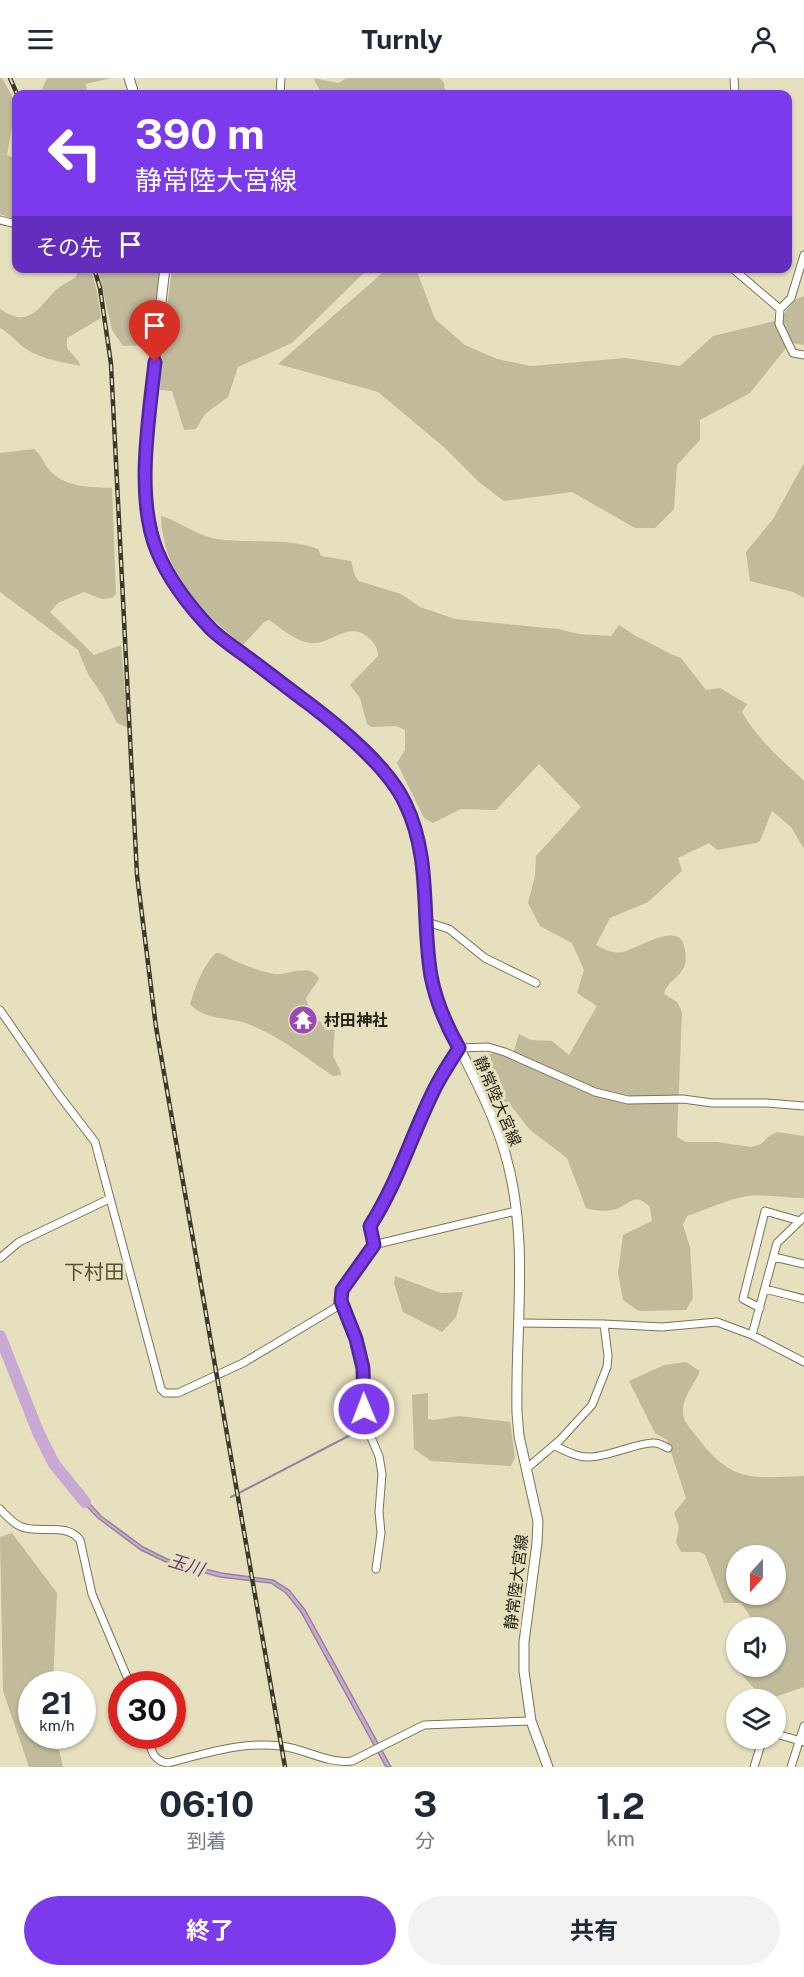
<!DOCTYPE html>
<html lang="ja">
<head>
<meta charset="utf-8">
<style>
  body { margin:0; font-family:"Public Sans","Noto Sans JP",sans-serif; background:#f2f2f3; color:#1f2937; height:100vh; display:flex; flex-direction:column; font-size:22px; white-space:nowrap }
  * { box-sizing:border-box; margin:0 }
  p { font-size:20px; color:#747a83 }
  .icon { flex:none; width:33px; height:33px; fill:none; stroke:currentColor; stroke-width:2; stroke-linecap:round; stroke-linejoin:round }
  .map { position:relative; height:1689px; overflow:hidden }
  .sheet { display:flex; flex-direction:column; background:#fff; flex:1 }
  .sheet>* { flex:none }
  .hud { position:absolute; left:12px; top:12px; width:780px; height:183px; border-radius:12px; box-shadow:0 2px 4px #0004; background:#7c3aed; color:#fff; overflow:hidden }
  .needle { width:39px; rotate:201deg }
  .buttons { position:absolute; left:726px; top:1467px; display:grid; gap:12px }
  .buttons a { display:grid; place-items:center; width:60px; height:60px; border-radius:50%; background:#fff; box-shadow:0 2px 4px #0004; font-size:30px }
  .speed { position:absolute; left:18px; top:1593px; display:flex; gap:12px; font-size:30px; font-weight:700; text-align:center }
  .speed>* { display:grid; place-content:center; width:78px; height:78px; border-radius:50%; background:#fff; box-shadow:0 2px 4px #0004; line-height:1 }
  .speed small { font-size:15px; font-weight:400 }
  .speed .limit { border:9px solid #d22; background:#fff; color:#111 }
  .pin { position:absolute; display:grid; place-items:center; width:51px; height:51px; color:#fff; margin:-62px -26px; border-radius:50% 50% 50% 0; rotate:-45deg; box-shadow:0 0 6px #0007 }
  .pin .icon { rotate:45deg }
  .me { position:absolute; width:66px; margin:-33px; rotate:359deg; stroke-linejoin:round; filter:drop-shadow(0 0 4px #0008) }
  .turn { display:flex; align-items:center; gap:21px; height:126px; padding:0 24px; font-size:27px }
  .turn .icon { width:78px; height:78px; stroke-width:2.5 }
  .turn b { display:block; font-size:42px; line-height:51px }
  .then { display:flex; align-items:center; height:57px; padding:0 24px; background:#0003; gap:12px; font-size:22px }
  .eta { display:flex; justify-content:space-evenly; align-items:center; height:102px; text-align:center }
  .eta b { font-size:36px; font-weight:700; line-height:42px }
  .cta { display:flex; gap:12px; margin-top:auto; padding:12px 24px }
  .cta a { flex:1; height:69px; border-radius:36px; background:#7c3aed; color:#fff; font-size:24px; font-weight:700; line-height:69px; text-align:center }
  .cta a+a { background:#f2f2f3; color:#1f2937 }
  header { display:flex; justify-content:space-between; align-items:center; height:78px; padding:0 24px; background:#fff; font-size:27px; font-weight:700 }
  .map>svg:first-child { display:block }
  .green { fill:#c1ba9b; fill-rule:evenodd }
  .water { fill:#c8a9d3; stroke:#98819b; stroke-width:1.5 }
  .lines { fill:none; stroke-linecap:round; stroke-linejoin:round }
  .stream { stroke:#98819b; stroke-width:2 }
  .river { stroke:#c8a9d3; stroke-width:12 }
  .minor-casing { stroke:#7a7355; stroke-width:9 }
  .major-casing { stroke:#7a7355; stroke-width:11 }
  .minor { stroke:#fff; stroke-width:7 }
  .major { stroke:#fff; stroke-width:9 }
  .rail-casing { stroke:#3d392a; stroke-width:4.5 }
  .rail { stroke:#e7e0be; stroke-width:2; stroke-dasharray:7; stroke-linecap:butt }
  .route-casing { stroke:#51269a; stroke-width:15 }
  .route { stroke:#7c3aed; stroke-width:10 }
  .labels { text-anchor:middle; stroke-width:6; stroke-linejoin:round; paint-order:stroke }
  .poi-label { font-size:16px; font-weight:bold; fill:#272417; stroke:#e7e0be; text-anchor:start }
  .street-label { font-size:16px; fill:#272417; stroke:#e7e0be }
  .water-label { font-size:18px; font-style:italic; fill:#684076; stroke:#e7e0be }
  .quarter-label { font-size:20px; fill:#565032; stroke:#e7e0be }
</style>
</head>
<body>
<header><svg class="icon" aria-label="menu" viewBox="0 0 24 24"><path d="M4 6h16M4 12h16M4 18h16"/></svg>Turnly<svg class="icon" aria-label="person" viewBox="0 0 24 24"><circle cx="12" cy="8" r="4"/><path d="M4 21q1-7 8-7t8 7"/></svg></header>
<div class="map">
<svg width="804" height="1689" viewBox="0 0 804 1689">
  <rect width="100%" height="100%" fill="#e7e0be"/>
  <path class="green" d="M 0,0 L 2,0 L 16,25 L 7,77 L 16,81 L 16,142 L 0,136 Z
    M 47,0 L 111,0 L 86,6 L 87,16 L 40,16 Z
    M 313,0 L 338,5 L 347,0 L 440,0 L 444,5 L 445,16 L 322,16 Z
    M 78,191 L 91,191 L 97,214 L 101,240 L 67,260 L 67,270 L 79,284 L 80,288 C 62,284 41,281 26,271 C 16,264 10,255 0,250 L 0,231 C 26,249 35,235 52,216 C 58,209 68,204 76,199 Z
    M 98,191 L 160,191 L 149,267 L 123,268 L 112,252 Z
    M 172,191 L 172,190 L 368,191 L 292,265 L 238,289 L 228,319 L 205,336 L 196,351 L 184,352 L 172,313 L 160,312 L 165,246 Z
    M 387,191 L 416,191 L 435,241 L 465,267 L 497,281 L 531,288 L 626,280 L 680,288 L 713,258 L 779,242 L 796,221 L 804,218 L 804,267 L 790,265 L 750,315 L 700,342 L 700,362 L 677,387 L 674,431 L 655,450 L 635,450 L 572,414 L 504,423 L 480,405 L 445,370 L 378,314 L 278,286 Z
    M 34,371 C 42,377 44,387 51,394 C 67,410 91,409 112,410 L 116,516 L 112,520 L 102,521 L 84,514 L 58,525 L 50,534 L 94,577 L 121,567 L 128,650 L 117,645 L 103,618 L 88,596 L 78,572 L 0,514 L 0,375 Z
    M 804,385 L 804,520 L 793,514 L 750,503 L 746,474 L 773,441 Z
    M 161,438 C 179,443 194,456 212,460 C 246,467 285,458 318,471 L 321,478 L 351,483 L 355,498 L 359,503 L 401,516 L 420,529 L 455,541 L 558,551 L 579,556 L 611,558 L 619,547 L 636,558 L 671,576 L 681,580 L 706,612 L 720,610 L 747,626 L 742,634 C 757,661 782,682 804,703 L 804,771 L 791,749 L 772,733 L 760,763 L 756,765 L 717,772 L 709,765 L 678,780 L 682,793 L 648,824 L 610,840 L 596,867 C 603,871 613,876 622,874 C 636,872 678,842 684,868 C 686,875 687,885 683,891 C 677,902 668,902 664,916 L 677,924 L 682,934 L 677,1059 L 686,1064 L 717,1064 L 751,1069 L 761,1066 L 768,1059 L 777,1054 L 804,1058 L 804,1120 C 783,1120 763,1115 742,1119 C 724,1123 705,1132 687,1138 L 683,1147 L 690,1169 L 693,1220 L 686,1232 L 643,1233 L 637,1232 L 623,1222 L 618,1195 L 623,1157 L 652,1143 L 650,1129 C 634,1114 632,1125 616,1131 C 607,1134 595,1133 586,1130 L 567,1080 L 530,1052 L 512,1029 L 499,1021 L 477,992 L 477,982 L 480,978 L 496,975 L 512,979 L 519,956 L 531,962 L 552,963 L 569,977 L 597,928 L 577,915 L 584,892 L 572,865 L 540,848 L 528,825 L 535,798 L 536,778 L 581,729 L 539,686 L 496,732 L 461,731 L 433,745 L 424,740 L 397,685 L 405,672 L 405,652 L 396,648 L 371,649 L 367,646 L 360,620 L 350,607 L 378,578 C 378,571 375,566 370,561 C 349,540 330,568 310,565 C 295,563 281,550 269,542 L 264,544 L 243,567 C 202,535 162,494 161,438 Z
    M 216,875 C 223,875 227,879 233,882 C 246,888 260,893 274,896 C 288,898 309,884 319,900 C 316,908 309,913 306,921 L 313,942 L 335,947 L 333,978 L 340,992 L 341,997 L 333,998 C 305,979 277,956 245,945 C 226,939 204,942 190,926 C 196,908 202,888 216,875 Z
    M 395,1198 L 441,1215 L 463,1214 L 456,1239 L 442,1254 L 403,1234 L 394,1205 Z
    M 686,1284 L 700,1293 C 695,1306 684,1316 683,1331 C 682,1343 690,1350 697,1359 C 732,1405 751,1400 804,1398 L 804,1609 L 769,1621 L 764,1621 L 732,1586 L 736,1576 L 736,1588 L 776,1588 L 776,1550 L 747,1549 L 750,1538 L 741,1525 L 724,1525 L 705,1477 L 700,1474 L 681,1474 L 676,1464 L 679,1449 L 674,1435 L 686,1420 L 667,1362 L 655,1355 L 629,1303 L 664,1287 ZM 736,1478 L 776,1478 L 776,1516 L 736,1516 Z
    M 428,1315 L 428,1341 L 433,1342 L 459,1338 L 510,1344 L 515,1379 L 511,1388 L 431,1383 L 414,1371 L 412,1317 Z
    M 12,1455 L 57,1515 L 53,1606 L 32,1606 L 32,1658 L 56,1658 L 63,1689 L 29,1689 L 3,1613 L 0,1459 Z"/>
  <path class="water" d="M 75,1410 L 101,1438 L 143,1469 L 167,1481 L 221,1495 L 273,1502 L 289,1512 L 305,1532 L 391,1689 L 386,1689 L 301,1534 L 286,1515 L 271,1505 L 220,1499 L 166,1484 L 141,1472 L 98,1440 L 72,1413 Z"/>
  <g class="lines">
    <path class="stream" d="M 231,1419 L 362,1351"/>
    <path class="river" d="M 0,1258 L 38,1354 L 54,1386 L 85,1424"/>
    <g class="minor-casing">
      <path id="minor" d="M 734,0 L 735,16
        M 280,16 L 281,0
        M 0,142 L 16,146
        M 804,177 L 791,220 L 780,231 L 779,246 L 793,275 L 804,277
        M 732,190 L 780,231
        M 427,844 L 449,851 L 485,880 L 536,905
        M 0,932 L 59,1017 L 95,1064 L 161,1311 L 165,1315 L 178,1315 L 243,1285 L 335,1230 L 341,1223
        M 373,1167 L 370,1148 C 397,1106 411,1059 433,1014 C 440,998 450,984 459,970 L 488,969 L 505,974 L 595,1014 L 628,1022 L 683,1021 L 712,1025 L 767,1025 L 804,1028
        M 774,1179 L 804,1186
        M 0,1180 L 19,1164 L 109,1121
        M 765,1211 L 804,1221
        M 760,1230 L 743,1221 L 765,1133 L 800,1143
        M 519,1245 L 604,1246 L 662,1249 L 717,1244 L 752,1257 L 804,1284
        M 752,1257 L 777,1165 L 804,1139
        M 555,1368 C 566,1373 578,1380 590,1379 C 608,1379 642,1363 655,1365 C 659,1365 663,1368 668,1370
        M 526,1391 L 560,1362 L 592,1327 L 607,1289 L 608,1278 L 604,1246
        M 0,1431 C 6,1437 13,1446 22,1449 C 41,1456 66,1444 80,1462 L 92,1516 L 130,1606
        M 376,1491 L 381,1455 L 379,1434 L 382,1396 L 379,1378 L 367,1350 L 364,1331 L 363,1290 L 356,1261 L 341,1223 L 342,1212 L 373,1167 L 516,1133
        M 776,1656 L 804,1664
        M 147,1658 C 151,1670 152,1683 168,1685 C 204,1676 242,1663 281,1668 C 306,1671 327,1686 352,1683 L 424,1647 L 531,1643
        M 754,1689 L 763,1660
        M 791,1689 L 804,1648"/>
    </g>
    <g class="major-casing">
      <path id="major" d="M 129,0 L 134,16
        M 165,190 C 160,231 156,271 152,311 C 145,379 137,450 176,510 C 201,548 240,573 275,600 C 321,635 375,671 404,723 C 435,776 421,840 431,898 C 436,926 449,950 462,975 C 478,1007 495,1040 505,1075 C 530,1160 515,1248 517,1335 L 519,1358 L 538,1443 L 537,1465 L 524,1564 L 524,1593 L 531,1643 L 548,1689"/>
    </g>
    <use href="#minor" class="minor"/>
    <use href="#major" class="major"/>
    <g class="rail-casing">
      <path id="rail" d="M 10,0 L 17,16
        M 94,190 L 100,210 L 111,286 L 137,797 L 156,949 L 285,1689"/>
    </g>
    <use href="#rail" class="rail"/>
  </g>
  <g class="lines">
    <g class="route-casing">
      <path id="route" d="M 155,284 C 149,341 135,419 157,473 C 169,502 189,528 211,551 C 220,560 232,568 243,576 C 266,593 289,611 312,628 C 343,652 388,689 405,725 C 432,780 421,840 431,898 C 436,924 446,947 459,970 C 450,984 440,999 433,1014 C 411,1059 397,1106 370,1148 L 374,1167 L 342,1212 L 341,1223 L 356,1261 L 363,1290 L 364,1331"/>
    </g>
    <use href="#route" class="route"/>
  </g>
  <defs>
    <g id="temple-disc" transform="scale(1.5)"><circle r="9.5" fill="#9c48b6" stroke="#e7e0be"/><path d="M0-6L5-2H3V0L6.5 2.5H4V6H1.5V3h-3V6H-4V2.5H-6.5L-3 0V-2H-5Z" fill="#fff"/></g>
  </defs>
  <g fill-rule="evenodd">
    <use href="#temple-disc" x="303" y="942"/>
  </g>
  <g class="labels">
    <g class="poi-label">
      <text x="324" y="948">村田神社</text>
    </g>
    <g class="street-label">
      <text transform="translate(498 1023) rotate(67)" y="6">静常陸大宮線</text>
      <text transform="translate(516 1504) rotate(-83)" y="6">静常陸大宮線</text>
    </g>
    <g class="water-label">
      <text transform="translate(186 1487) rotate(17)" y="6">玉川</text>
    </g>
    <g class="quarter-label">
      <text x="94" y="1201">下村田</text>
    </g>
  </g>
</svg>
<div class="buttons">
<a><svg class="needle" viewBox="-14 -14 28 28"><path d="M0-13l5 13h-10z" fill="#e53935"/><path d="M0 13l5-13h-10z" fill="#747a83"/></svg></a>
<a><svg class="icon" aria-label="sound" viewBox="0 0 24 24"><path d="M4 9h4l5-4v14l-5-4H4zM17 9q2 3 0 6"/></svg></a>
<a><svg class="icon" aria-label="layers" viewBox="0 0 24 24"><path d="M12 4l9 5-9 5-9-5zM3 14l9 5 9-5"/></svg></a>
</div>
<div class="speed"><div>21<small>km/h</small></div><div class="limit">30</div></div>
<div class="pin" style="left:155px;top:284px;background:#d93025"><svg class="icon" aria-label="arrive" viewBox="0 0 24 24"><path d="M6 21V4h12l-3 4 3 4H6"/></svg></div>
<svg class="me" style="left:364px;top:1331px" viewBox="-20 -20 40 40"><circle r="17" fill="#7c3aed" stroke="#fff" stroke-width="3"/><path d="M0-11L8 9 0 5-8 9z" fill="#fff"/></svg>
<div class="hud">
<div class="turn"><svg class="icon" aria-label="left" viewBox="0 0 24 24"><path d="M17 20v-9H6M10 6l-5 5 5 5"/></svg><div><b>390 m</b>静常陸大宮線</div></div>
<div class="then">その先<svg class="icon" aria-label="arrive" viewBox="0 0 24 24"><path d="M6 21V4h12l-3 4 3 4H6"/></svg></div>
</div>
</div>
<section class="sheet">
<div class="eta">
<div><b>06:10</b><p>到着</p></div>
<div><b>3</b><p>分</p></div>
<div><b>1.2</b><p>km</p></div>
</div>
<div class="cta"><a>終了</a><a>共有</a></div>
</section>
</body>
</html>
